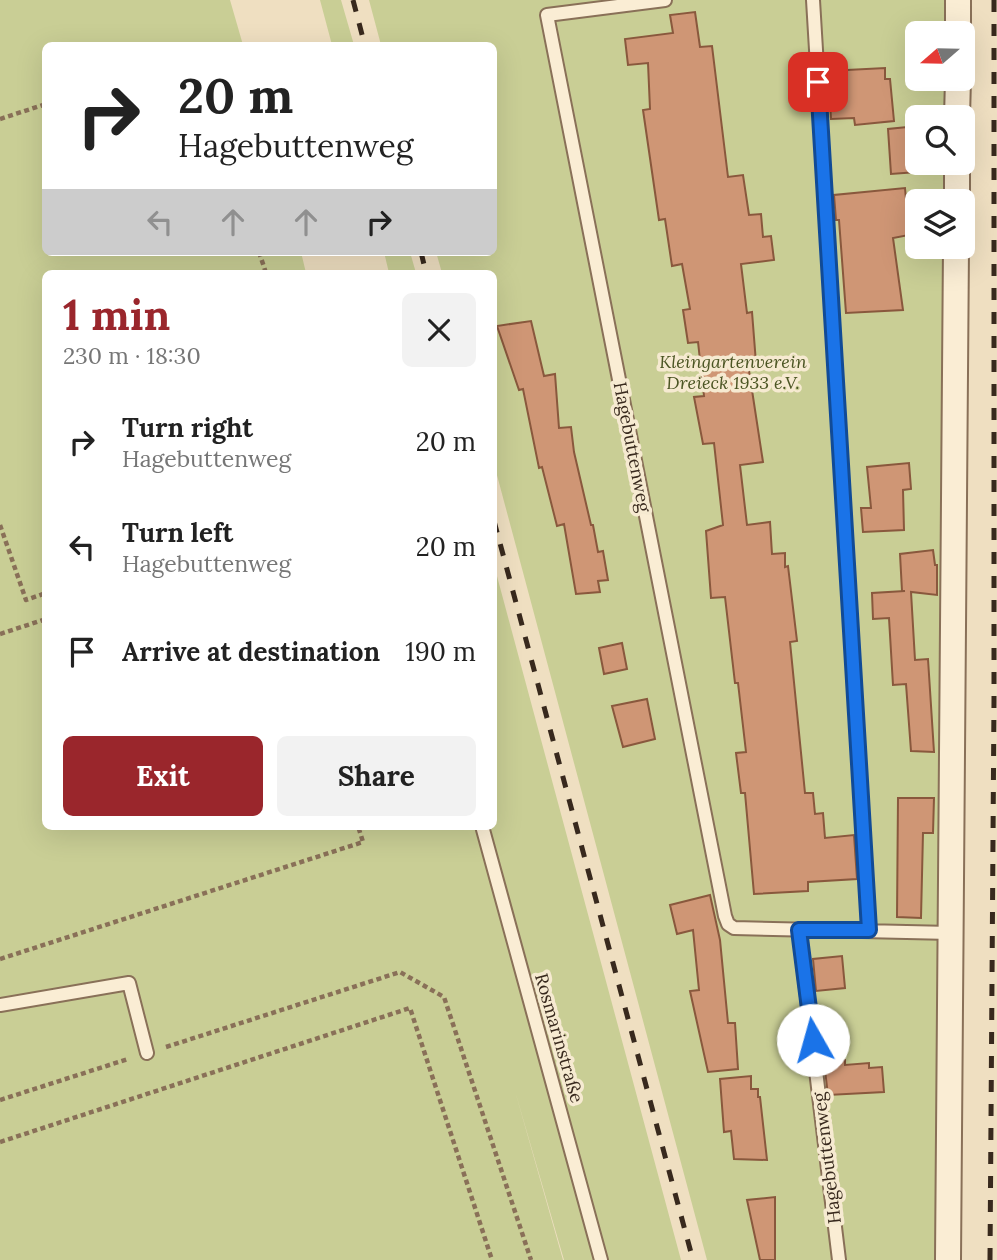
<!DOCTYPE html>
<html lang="en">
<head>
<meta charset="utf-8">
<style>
  body { margin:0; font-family:Lora,serif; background:#f2f2f2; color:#222; height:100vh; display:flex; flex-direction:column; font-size:26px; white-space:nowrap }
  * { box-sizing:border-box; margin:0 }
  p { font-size:23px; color:#767676 }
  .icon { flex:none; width:38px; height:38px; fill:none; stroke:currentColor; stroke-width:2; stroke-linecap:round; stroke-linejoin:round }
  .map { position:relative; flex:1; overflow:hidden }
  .drawer { position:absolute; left:42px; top:270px; width:455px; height:560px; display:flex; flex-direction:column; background:#fff; border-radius:10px; box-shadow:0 7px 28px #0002 }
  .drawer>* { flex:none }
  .guide { position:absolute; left:42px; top:42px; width:455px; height:214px; border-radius:10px; box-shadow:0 7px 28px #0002; background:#fff; color:#222; overflow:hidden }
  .needle { width:46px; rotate:250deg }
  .fabs { position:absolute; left:905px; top:21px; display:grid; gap:14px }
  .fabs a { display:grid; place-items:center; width:70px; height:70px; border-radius:10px; background:#fff; box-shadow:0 7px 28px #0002; font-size:35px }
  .pin { position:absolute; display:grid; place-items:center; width:60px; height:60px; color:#fff; margin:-30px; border-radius:14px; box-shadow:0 4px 10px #0006 }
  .me { position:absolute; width:77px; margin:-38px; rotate:353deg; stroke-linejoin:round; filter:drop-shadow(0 0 5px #0008) }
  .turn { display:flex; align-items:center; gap:24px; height:147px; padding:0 21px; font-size:32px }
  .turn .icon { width:91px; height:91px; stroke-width:2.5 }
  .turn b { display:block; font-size:49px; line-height:60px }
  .lanes { display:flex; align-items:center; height:66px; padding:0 21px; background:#0003; justify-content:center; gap:35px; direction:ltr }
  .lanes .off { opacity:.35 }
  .round { display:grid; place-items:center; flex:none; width:74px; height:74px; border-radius:10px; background:#f2f2f2 }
  .summary { display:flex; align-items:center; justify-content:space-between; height:119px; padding:0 21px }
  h1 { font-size:42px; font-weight:700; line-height:52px; color:#9a262c }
  .cta { display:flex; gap:14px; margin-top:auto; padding:14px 21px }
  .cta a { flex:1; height:80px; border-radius:10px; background:#9a262c; color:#fff; font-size:28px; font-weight:700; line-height:80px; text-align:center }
  .cta a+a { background:#f2f2f2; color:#222 }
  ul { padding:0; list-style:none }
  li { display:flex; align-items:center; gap:21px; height:105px; padding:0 21px }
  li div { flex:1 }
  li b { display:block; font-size:26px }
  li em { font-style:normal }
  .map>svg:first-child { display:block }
  .green { fill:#c9ce95 }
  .building { fill:#cf9675; stroke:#89583d; stroke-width:2 }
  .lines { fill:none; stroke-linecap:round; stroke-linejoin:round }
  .service-casing { stroke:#897058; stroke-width:16 }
  .minor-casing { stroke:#897058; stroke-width:28 }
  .path { stroke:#897058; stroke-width:4.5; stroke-dasharray:5 3.5; stroke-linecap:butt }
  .service { stroke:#faedd4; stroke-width:12 }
  .minor { stroke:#faedd4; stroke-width:24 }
  .rail { stroke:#38291d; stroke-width:5; stroke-dasharray:12 12; stroke-linecap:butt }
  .route-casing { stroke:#114b97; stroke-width:18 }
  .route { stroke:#1a73e8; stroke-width:12 }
  .labels { text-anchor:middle; stroke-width:7; stroke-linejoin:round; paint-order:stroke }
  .park-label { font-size:18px; font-style:italic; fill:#4b5523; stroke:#f6ead1 }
  .street-label { font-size:18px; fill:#38291d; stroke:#f6ead1 }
</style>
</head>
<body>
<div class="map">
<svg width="997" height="1260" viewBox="0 0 997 1260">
  <rect width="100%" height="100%" fill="#efdfc1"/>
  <path class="green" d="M 0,0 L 230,0 L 243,45 L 46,46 L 46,252 L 301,252 L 306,273 L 46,273 L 46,826 L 494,826 L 494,565 L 681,1260 L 564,1260 L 515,1091 L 563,1260 L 0,1260 Z
    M 320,0 L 341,0 L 354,45 L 332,45 Z
    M 369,0 L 963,0 L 962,33 L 917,33 L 917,79 L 961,79 L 960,117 L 917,117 L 917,163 L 959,163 L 957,201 L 917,201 L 917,247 L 956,247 L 948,1260 L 707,1260 L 494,464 L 494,273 L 442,273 L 436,252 L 494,252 L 494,46 L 381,45 Z
    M 384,252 L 410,252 L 416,273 L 389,273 Z"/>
  <path class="building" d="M 695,12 L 700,47 L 712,46 L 728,177 L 743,175 L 749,215 L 761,214 L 763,237 L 771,236 L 774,260 L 741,264 L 747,313 L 752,312 L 756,363 L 748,364 L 763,462 L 740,465 L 747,525 L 770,522 L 772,554 L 785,553 L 785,567 L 788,566 L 797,641 L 790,642 L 805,793 L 813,793 L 815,814 L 823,813 L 825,838 L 854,835 L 857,879 L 808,882 L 808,891 L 754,894 L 745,793 L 741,793 L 736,753 L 746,752 L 738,683 L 735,683 L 725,597 L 711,598 L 706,531 L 723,525 L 714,443 L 703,444 L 694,397 L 704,396 L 698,342 L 688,343 L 683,310 L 690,309 L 682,264 L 672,266 L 665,219 L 659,220 L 643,110 L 650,109 L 648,63 L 628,65 L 625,39 L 673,33 L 670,15 Z
    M 885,68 L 885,79 L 890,79 L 894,121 L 855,125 L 854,118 L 831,119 L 828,71 Z
    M 917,126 L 917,172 L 891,174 L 888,129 Z
    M 905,188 L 909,235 L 893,238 L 903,310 L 846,313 L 839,220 L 836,220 L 834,195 Z
    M 531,321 L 544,376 L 555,374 L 559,428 L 571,427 L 574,452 L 591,525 L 593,525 L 598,552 L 603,551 L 608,580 L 598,581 L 600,592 L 576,594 L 564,524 L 557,526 L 542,467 L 539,468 L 523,389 L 519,390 L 497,326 Z
    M 909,463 L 911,489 L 903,490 L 904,530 L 863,532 L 861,508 L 871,508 L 867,467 Z
    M 933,550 L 935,565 L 937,565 L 937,595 L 911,592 L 915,660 L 928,659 L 934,752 L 911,751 L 906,684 L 893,685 L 889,618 L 873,619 L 872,593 L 905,591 L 902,591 L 900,554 Z
    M 622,643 L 627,669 L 604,674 L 599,648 Z
    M 647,699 L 655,739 L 623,747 L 612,706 Z
    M 898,798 L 934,798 L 933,833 L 923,833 L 921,918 L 897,917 Z
    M 710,895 L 720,940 L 728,1023 L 735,1023 L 738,1069 L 708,1072 L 690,991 L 699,990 L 693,930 L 677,934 L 670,905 Z
    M 842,956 L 845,988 L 816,991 L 813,959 Z
    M 845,1060 L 845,1065 L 869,1063 L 869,1068 L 882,1067 L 884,1092 L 828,1095 L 824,1062 Z
    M 751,1076 L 751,1089 L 758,1089 L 758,1097 L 760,1097 L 767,1160 L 734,1159 L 731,1131 L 724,1132 L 720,1079 Z
    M 775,1197 L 775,1260 L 760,1260 L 747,1200 Z"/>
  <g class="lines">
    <g class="service-casing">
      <path id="service" d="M 665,0 L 547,15 L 725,916 L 728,924 L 734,928 L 951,933
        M 813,0 L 869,930
        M 482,826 L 601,1260
        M 799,931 L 839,1260
        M 0,1005 L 129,983 L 147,1053"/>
    </g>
    <g class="minor-casing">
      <path id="minor" d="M 958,33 L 958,0
        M 957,117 L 958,79
        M 957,201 L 957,163
        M 948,1260 L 956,247"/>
    </g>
    <path class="path" d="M 0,119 L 46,104
      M 259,252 L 266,273
      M 0,525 L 26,600 L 46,593
      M 0,634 L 46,619
      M 0,959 L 363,842 L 358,826
      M 166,1047 L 400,972 L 444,997 L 531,1260
      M 0,1100 L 128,1059
      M 0,1142 L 410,1008 L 492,1260"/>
    <use href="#service" class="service"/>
    <use href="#minor" class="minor"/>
    <path class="rail" d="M 353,0 L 365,46
      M 421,252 L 426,273
      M 494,521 L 693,1260
      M 990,1260 L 994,700 L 994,0"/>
  </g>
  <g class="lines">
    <g class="route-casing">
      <path id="route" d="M 813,1040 L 799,930 L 869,930 L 818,82"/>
    </g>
    <use href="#route" class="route"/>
  </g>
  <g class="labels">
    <g class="park-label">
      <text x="733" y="368">Kleingartenverein<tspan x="733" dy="21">Dreieck 1933 e.V.</tspan></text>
    </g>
    <g class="street-label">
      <text transform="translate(632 447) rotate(79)" y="6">Hagebuttenweg</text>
      <text transform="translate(559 1038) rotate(74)" y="6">Rosmarinstraße</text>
      <text transform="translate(827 1158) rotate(-97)" y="6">Hagebuttenweg</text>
    </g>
  </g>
</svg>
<div class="fabs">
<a><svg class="needle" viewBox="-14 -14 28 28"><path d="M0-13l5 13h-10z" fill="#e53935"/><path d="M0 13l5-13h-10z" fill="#767676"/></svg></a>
<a><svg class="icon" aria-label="search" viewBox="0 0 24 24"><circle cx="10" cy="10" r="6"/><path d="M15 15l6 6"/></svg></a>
<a><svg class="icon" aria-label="layers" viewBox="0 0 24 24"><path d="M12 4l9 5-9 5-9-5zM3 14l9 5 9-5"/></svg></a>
</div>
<div class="pin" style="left:818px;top:82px;background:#d93025"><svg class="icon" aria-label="arrive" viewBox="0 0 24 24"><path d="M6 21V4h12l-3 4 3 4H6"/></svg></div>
<svg class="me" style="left:813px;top:1040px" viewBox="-20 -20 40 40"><circle r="19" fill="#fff"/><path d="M0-13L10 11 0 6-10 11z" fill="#1a73e8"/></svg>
<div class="guide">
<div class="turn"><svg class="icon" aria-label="right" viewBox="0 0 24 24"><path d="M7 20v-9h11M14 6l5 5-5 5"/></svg><div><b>20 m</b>Hagebuttenweg</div></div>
<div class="lanes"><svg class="icon off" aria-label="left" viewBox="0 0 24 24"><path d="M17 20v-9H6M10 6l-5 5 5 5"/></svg><svg class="icon off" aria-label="ahead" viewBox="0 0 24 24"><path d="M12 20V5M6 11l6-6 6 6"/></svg><svg class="icon off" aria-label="ahead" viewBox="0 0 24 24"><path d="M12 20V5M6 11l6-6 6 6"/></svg><svg class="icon" aria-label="right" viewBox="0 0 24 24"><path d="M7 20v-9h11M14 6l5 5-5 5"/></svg></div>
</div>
<section class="drawer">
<div class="summary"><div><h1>1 min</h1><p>230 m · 18:30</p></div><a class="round"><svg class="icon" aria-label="close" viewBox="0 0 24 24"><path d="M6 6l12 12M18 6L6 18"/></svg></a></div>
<ul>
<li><svg class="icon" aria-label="right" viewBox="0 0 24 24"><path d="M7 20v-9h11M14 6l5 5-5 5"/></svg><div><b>Turn right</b><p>Hagebuttenweg</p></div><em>20 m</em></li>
<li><svg class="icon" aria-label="left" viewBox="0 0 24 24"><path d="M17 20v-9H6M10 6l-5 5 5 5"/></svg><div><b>Turn left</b><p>Hagebuttenweg</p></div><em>20 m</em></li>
<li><svg class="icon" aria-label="arrive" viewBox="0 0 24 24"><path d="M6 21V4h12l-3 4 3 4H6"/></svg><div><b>Arrive at destination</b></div><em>190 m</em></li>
</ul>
<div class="cta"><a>Exit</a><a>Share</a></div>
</section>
</div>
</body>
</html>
